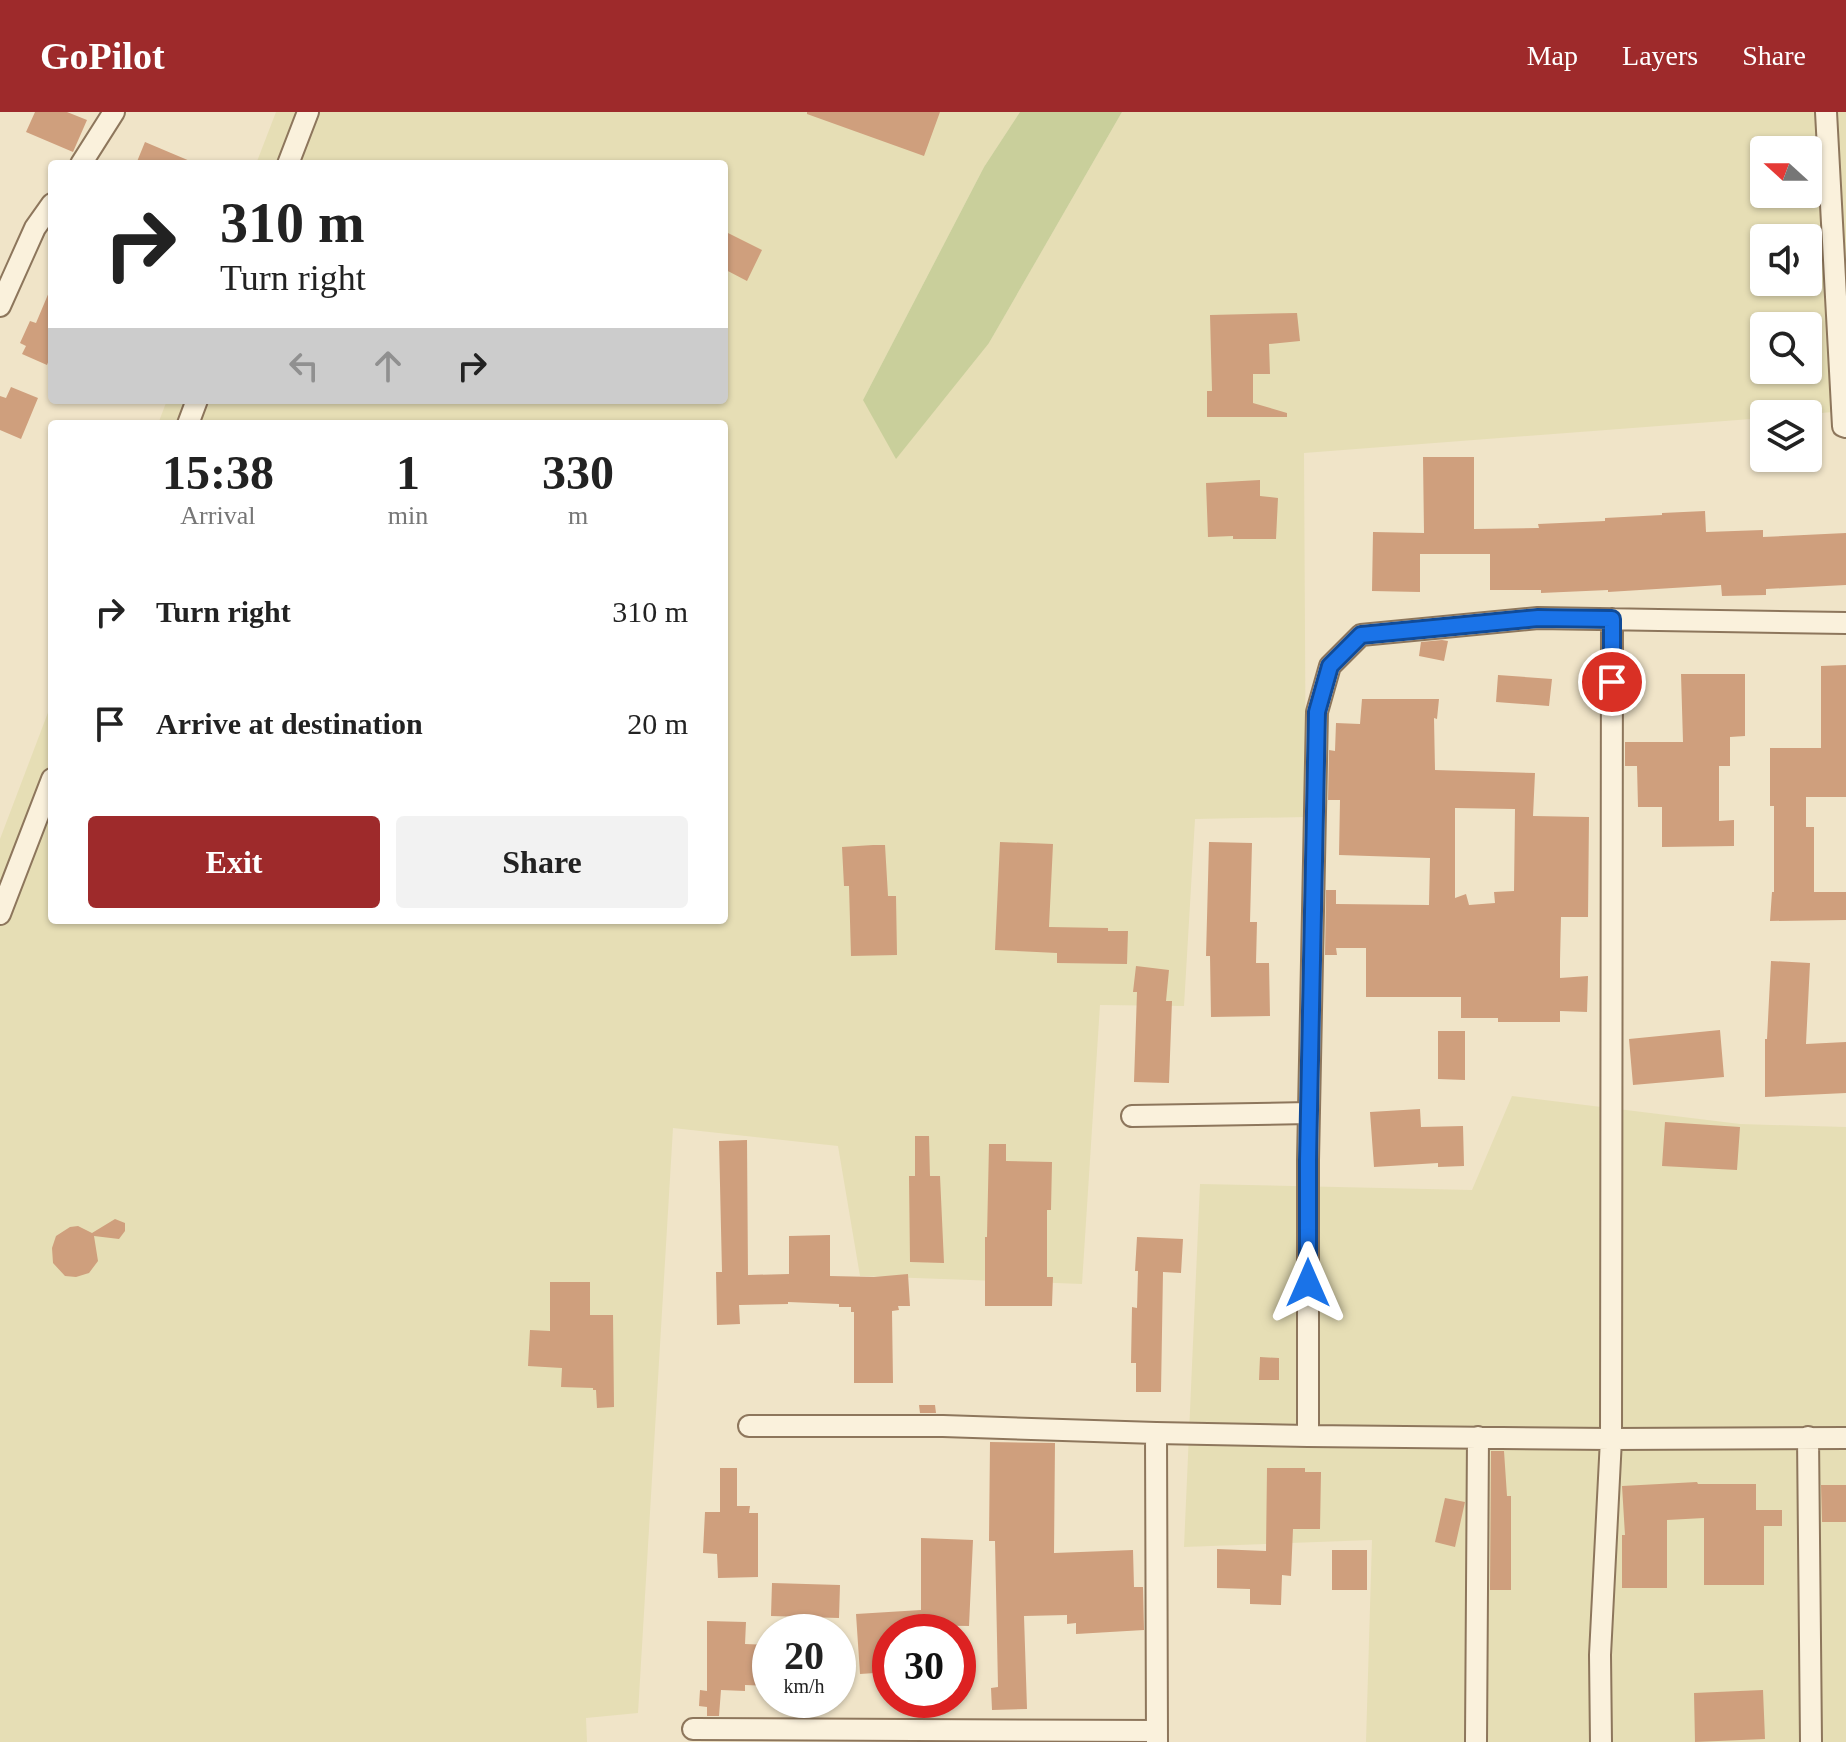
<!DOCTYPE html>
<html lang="en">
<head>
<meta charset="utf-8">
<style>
  body { margin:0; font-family:Georgia,serif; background:#f2f2f2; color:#222; height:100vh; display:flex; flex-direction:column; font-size:30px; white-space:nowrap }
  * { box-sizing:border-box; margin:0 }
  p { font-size:26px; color:#767676 }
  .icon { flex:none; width:44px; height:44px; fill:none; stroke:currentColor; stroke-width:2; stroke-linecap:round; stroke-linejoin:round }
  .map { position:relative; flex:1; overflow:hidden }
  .drawer { position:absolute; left:48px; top:308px; width:680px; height:504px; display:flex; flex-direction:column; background:#fff; border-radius:8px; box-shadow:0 2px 6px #0004 }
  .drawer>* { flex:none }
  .guide { position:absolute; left:48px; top:48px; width:680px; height:244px; border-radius:8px; box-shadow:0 2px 6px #0004; background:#fff; color:#222; overflow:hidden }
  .needle { width:52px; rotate:291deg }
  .tools { position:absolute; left:1750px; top:24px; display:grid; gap:16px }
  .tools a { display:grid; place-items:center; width:72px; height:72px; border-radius:8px; background:#fff; box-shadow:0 2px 6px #0004; font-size:40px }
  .speed { position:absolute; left:752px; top:1502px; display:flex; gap:16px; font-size:40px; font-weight:700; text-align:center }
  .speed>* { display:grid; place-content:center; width:104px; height:104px; border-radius:50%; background:#fff; box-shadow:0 2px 6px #0004; line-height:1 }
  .speed small { font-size:20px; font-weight:400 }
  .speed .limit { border:12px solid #d22; background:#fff; color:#111 }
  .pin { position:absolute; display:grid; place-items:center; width:68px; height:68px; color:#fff; margin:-34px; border:4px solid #fff; border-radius:50%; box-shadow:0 2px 8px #0007 }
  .me { position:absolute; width:88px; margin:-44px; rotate:0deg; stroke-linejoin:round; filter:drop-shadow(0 0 6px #0008) }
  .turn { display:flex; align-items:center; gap:28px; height:168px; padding:0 40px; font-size:36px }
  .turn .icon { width:104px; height:104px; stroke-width:2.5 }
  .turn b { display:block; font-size:56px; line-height:68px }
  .lanes { display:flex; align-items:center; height:76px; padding:0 40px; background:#0003; justify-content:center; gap:40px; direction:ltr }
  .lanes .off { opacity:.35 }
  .eta { display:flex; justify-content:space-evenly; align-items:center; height:136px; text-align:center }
  .eta b { font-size:48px; font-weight:600; line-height:56px }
  .button { display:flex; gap:16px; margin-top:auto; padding:16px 40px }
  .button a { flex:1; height:92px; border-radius:8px; background:#9e2a2b; color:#fff; font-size:32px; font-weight:600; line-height:92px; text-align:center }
  .button a+a { background:#f2f2f2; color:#222 }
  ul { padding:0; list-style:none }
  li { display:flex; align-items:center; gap:24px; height:112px; padding:0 40px }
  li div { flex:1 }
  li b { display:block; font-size:30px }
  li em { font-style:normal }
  header { display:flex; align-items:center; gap:48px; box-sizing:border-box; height:112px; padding:0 40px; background:#9e2a2b; color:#fff }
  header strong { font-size:38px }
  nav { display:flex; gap:44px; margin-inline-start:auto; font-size:28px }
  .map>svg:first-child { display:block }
  .farmland { fill:#e6deb5; fill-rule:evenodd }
  .green { fill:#c9cf9b }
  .building { fill:#cf9f7d; fill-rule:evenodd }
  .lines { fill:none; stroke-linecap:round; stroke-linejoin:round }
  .minor-casing { stroke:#8d765c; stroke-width:24 }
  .minor { stroke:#faf1dc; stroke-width:20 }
  .route-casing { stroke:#114b97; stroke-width:20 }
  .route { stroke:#1a73e8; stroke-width:14 }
</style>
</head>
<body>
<header>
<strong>GoPilot</strong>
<nav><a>Map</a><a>Layers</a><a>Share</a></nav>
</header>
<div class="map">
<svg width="1846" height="1630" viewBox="0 0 1846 1630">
  <rect width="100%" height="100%" fill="#f0e4c8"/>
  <path class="farmland" d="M 276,0 L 1020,0 L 984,55 L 863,288 L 989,231 L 1122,0 L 1846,0 L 1846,299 L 1808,302 L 1764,302 L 1764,306 L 1304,341 L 1306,705 L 1195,707 L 1184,894 L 1100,893 L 1082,1172 L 860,1164 L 838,1034 L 673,1016 L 638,1601 L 586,1606 L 587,1630 L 0,1630 L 0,727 L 52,590 L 52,808 L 724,808 L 724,312 L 158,312 L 167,288 L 724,288 L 724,52 L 256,52 ZM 1764,38 L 1808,38 L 1808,82 L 1764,82 ZM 1764,126 L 1808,126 L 1808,170 L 1764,170 ZM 1764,214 L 1808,214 L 1808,258 L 1764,258 Z
    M 1512,984 L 1740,1012 L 1846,1015 L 1846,1630 L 1366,1630 L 1372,1428 L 1184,1435 L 1200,1072 L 1472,1078 Z"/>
  <path class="green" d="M 1020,0 L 1122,0 L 989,231 L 896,347 L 863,288 L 984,55 Z"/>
  <path class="building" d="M 35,0 L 67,0 L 87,8 L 73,40 L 26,20 Z
    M 807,0 L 940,0 L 924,44 L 807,2 Z
    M 145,30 L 197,52 L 136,52 Z
    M 724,119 L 762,138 L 747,169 L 724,157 Z
    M 52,173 L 52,240 L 47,253 L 22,242 L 26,234 L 20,231 L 30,209 L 36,211 Z
    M 1297,201 L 1300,229 L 1269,232 L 1270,262 L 1253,262 L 1253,291 L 1287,301 L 1287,305 L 1207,305 L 1207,279 L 1212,279 L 1210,203 Z
    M 11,275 L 38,286 L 21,327 L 0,318 L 0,284 L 6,286 Z
    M 1423,345 L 1474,345 L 1474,417 L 1539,416 L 1538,412 L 1605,409 L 1605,406 L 1662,403 L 1662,401 L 1705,399 L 1706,420 L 1763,418 L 1763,425 L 1846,421 L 1846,473 L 1766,477 L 1766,483 L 1722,484 L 1721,473 L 1608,480 L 1608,478 L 1541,481 L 1541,478 L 1490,478 L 1490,442 L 1420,442 L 1420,480 L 1372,479 L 1373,420 L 1424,421 Z
    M 1260,368 L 1260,384 L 1278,386 L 1276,427 L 1233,427 L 1233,424 L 1208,425 L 1206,371 Z
    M 1442,528 L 1448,529 L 1444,549 L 1419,544 L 1421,530 Z
    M 1846,553 L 1846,685 L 1806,685 L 1806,715 L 1814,715 L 1814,780 L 1846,780 L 1846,808 L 1770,809 L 1772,780 L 1774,780 L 1774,694 L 1770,694 L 1770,636 L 1821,636 L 1821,554 Z
    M 1681,562 L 1745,562 L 1745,624 L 1730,625 L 1730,654 L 1719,654 L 1719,709 L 1734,708 L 1734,734 L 1662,735 L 1662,695 L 1638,695 L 1637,654 L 1625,654 L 1625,630 L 1683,630 Z
    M 1498,563 L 1552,567 L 1549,594 L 1496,590 Z
    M 1362,587 L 1439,587 L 1437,607 L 1434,606 L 1435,658 L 1535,661 L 1533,704 L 1589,705 L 1588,805 L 1561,805 L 1560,849 L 1560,866 L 1588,864 L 1587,900 L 1560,899 L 1560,910 L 1498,910 L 1498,906 L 1461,906 L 1461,885 L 1366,885 L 1366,836 L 1336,836 L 1337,843 L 1325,843 L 1326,778 L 1336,778 L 1336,792 L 1429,793 L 1430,746 L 1339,743 L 1340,688 L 1328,688 L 1329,638 L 1335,639 L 1336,611 L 1360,612 ZM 1455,696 L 1515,697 L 1514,779 L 1494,780 L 1495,791 L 1469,793 L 1466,782 L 1455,786 Z
    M 1000,730 L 1053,732 L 1049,815 L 1108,816 L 1108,819 L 1128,819 L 1127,852 L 1057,851 L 1057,841 L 995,838 Z
    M 1209,730 L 1252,731 L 1250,810 L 1257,810 L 1256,851 L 1269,851 L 1270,904 L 1211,905 L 1210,844 L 1206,844 Z
    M 873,733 L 885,733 L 888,784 L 896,784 L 897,843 L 851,844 L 849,774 L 844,774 L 842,735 Z
    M 1771,849 L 1810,851 L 1806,932 L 1846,930 L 1846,981 L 1765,985 L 1765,927 L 1767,927 Z
    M 1136,854 L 1169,858 L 1166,889 L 1172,889 L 1169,971 L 1134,970 L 1137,880 L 1133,880 Z
    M 1720,918 L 1724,965 L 1633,973 L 1629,927 Z
    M 1438,919 L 1465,919 L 1465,968 L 1438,967 Z
    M 1420,997 L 1421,1015 L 1463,1014 L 1464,1054 L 1438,1055 L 1438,1051 L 1374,1055 L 1370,1000 Z
    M 1665,1010 L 1740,1015 L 1737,1058 L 1662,1054 Z
    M 915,1024 L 929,1024 L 930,1064 L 940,1064 L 944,1151 L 910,1150 L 909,1064 L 915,1064 Z
    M 747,1028 L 748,1163 L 789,1162 L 789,1124 L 830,1123 L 830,1164 L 874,1165 L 908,1162 L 910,1194 L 898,1194 L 899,1198 L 892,1199 L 893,1271 L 854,1271 L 854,1200 L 851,1200 L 851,1195 L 839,1195 L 839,1192 L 788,1190 L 788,1192 L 739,1193 L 740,1212 L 717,1213 L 716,1160 L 722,1160 L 719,1029 Z
    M 989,1032 L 1006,1032 L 1006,1049 L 1052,1050 L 1051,1098 L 1047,1098 L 1047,1165 L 1053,1165 L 1052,1194 L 985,1194 L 985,1125 L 987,1125 Z
    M 115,1107 L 125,1111 L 125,1119 L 119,1127 L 94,1124 L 98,1149 L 89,1161 L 76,1165 L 65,1164 L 53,1151 L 52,1136 L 56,1124 L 70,1115 L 78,1114 L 92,1121 Z
    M 1137,1125 L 1183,1127 L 1181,1161 L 1163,1160 L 1161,1280 L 1136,1280 L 1136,1251 L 1131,1251 L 1132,1195 L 1137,1196 L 1138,1159 L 1135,1159 Z
    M 550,1170 L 590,1170 L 590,1203 L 613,1203 L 614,1295 L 597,1296 L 596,1278 L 593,1278 L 593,1276 L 561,1275 L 562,1256 L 528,1254 L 530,1218 L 550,1219 Z
    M 1260,1245 L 1279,1246 L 1279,1268 L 1259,1268 Z
    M 919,1293 L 935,1293 L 936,1301 L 920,1301 Z
    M 990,1330 L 1055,1331 L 1054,1441 L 1133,1438 L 1134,1475 L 1143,1475 L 1144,1518 L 1076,1522 L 1076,1511 L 1067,1512 L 1067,1503 L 1024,1504 L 1027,1597 L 992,1598 L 991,1576 L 998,1575 L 995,1429 L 989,1429 Z
    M 1491,1339 L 1504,1339 L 1507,1384 L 1511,1384 L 1511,1478 L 1490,1478 Z
    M 720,1356 L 737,1356 L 737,1394 L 750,1394 L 749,1401 L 758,1401 L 758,1465 L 718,1466 L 717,1442 L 703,1441 L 705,1400 L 720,1400 Z
    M 1267,1356 L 1305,1356 L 1305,1360 L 1321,1360 L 1320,1417 L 1293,1417 L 1291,1464 L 1282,1463 L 1281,1493 L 1250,1492 L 1250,1477 L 1217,1476 L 1217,1437 L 1266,1439 Z
    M 1697,1370 L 1698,1372 L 1756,1372 L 1756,1398 L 1782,1398 L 1782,1414 L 1764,1414 L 1764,1473 L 1704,1473 L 1704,1406 L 1667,1408 L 1667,1476 L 1622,1476 L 1622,1423 L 1625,1423 L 1622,1374 Z
    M 1821,1373 L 1846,1373 L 1846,1410 L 1822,1410 Z
    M 1445,1386 L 1465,1390 L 1455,1435 L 1435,1430 Z
    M 921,1426 L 973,1428 L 969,1514 L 902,1513 L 902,1520 L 890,1520 L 890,1560 L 860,1562 L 856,1502 L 921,1498 Z
    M 1332,1438 L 1367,1438 L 1367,1478 L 1332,1478 Z
    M 772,1471 L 840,1473 L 839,1506 L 771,1504 Z
    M 707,1509 L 746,1510 L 745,1532 L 770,1533 L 770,1574 L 745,1573 L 745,1579 L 721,1578 L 719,1604 L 707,1604 L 707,1595 L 699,1594 L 700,1578 L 707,1579 Z
    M 1763,1578 L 1765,1627 L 1695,1630 L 1694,1581 Z"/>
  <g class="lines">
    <g class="minor-casing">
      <path id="minor" d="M 1826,0 L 1843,314 L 1846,315
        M 81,52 L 114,0
        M 288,52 L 308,0
        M 0,194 L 35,116 L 52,92
        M 188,312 L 197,288
        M 0,802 L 52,667
        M 1132,1004 L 1309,1001
        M 749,1314 L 943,1314 L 1156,1321 L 1308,1324 L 1611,1327 L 1846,1326
        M 1156,1321 L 1157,1630
        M 1308,1324 L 1308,1048 L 1317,600 L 1330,554 L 1361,523 L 1538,506 L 1846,511
        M 1808,1325 L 1811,1630
        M 693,1617 L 1157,1619
        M 1476,1630 L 1478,1325
        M 1601,1630 L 1600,1543 L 1611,1327 L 1612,507"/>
    </g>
    <use href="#minor" class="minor"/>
  </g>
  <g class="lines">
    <g class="route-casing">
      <path id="route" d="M 1308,1171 L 1308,1048 L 1317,600 L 1330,554 L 1361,523 L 1538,506 L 1612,507 L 1612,570"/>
    </g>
    <use href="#route" class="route"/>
  </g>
</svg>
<div class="tools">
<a><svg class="needle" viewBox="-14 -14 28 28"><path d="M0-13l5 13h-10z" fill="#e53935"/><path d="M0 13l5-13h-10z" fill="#767676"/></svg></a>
<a><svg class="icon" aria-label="sound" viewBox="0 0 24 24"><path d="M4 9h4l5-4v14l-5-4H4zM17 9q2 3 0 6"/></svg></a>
<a><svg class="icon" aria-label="search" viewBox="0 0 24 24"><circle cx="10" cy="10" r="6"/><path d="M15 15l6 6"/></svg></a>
<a><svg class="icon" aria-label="layers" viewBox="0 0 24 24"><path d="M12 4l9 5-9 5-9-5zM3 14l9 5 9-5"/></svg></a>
</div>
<div class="speed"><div>20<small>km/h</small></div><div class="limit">30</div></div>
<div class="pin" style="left:1612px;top:570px;background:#d93025"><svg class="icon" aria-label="arrive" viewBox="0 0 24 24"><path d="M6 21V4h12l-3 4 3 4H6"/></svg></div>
<svg class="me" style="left:1308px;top:1171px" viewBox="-20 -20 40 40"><path d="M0-17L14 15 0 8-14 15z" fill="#1a73e8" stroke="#fff" stroke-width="4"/></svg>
<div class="guide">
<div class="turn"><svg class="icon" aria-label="right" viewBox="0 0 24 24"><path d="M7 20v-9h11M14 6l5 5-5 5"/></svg><div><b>310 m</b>Turn right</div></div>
<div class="lanes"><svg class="icon off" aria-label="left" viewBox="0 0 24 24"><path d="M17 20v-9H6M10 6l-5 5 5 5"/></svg><svg class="icon off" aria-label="ahead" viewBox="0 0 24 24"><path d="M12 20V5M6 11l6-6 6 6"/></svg><svg class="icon" aria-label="right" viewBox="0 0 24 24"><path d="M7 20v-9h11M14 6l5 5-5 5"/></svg></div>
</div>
<section class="drawer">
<div class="eta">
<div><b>15:38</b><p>Arrival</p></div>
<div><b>1</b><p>min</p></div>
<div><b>330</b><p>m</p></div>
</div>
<ul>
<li><svg class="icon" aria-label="right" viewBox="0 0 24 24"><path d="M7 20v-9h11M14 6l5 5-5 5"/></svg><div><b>Turn right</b></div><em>310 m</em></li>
<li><svg class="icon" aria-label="arrive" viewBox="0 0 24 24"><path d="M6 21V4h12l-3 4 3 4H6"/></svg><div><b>Arrive at destination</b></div><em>20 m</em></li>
</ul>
<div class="button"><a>Exit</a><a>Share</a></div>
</section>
</div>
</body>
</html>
